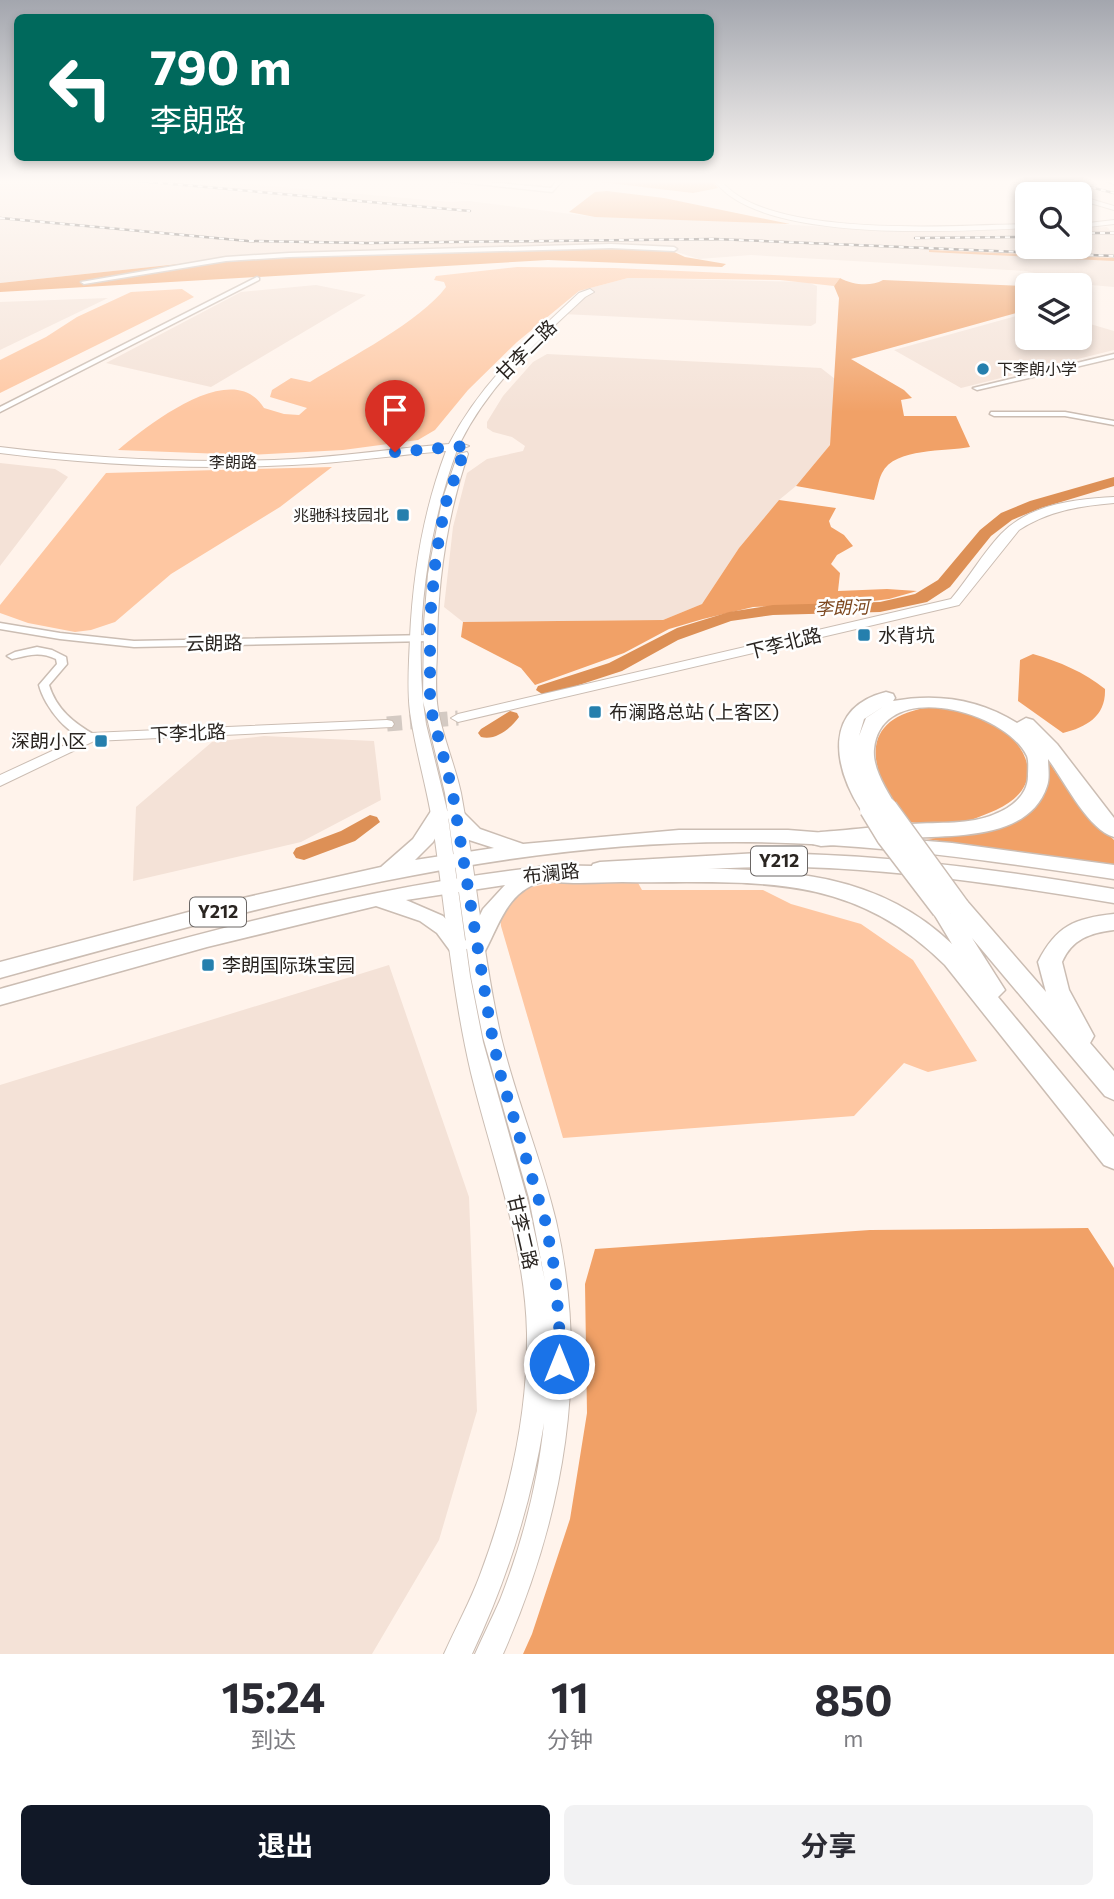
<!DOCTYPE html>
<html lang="zh">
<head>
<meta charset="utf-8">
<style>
  body { margin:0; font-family:Commissioner,"Noto Sans SC",sans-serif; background:#f2f2f3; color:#2b2b33; height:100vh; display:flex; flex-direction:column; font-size:26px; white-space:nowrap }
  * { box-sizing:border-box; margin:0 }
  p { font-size:23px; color:#7c7c81 }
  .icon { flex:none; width:38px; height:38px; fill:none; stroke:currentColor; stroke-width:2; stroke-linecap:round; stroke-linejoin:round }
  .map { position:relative; height:1654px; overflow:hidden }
  .side { display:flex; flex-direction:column; background:#fff; flex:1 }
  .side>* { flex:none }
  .hud { position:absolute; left:14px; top:14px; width:700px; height:147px; border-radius:10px; box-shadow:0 4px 10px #0003; background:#00695c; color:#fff; overflow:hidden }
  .controls { position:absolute; left:1015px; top:182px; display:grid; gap:14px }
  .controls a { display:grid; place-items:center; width:77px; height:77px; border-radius:10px; background:#fff; box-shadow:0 4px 10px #0003; font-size:35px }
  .pin { position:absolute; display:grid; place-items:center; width:60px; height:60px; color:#fff; margin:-72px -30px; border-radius:50% 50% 50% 0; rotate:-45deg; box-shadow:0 0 7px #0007 }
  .pin .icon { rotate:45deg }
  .me { position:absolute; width:77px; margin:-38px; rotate:0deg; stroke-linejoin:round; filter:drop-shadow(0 0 5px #0008) }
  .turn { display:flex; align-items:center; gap:24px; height:147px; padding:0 21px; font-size:32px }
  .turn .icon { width:91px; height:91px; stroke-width:2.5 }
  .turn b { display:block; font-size:49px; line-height:60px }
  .eta { display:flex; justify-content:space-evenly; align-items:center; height:119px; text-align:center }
  .eta b { font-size:42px; font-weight:700; line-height:49px }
  .cta { display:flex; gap:14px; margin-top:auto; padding:14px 21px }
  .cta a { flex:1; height:80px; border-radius:10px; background:#111827; color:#fff; font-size:28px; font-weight:700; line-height:80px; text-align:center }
  .cta a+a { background:#f2f2f3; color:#2b2b33 }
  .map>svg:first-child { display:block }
  .built { fill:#f4e2d7 }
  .green { fill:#fec7a2 }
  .forest { fill:#f1a167 }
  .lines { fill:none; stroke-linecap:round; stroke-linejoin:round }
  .river { fill:#dd9056; fill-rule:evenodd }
  .secondary-tunnel { stroke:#d4cac3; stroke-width:15; stroke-dasharray:15 8; stroke-linecap:butt }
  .street-casing { stroke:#cbbdb3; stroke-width:3 }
  .secondary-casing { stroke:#cbbdb3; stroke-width:2 }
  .primary-casing { stroke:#cbbdb3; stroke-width:3 }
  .highway-casing { stroke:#cbbdb3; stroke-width:3 }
  .street { fill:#fff; fill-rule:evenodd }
  .secondary { fill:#fff; fill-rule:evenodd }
  .primary { fill:#fff; fill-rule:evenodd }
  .highway { fill:#fff; fill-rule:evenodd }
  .rail-casing { stroke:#413b37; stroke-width:2.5 }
  .rail { stroke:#fff; stroke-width:2; stroke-dasharray:5; stroke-linecap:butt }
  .highway-bridge-casing { stroke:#cbbdb3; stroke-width:23; stroke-linecap:butt }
  .highway-bridge { stroke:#fff; stroke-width:20 }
  .route { stroke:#1a73e8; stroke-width:12; stroke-dasharray:0 21.6 }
  .poi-dot { fill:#257fad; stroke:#fff; stroke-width:2.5 }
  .labels { text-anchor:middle; stroke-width:5; stroke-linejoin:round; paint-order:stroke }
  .far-poi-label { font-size:16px; fill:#2a2521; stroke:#fff; text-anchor:start }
  .far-street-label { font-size:16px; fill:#2a2521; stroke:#fff }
  .far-water-label { font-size:18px; font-style:italic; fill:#7d481f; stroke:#fff }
  .shield { fill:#fff; stroke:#6a6664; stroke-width:2 }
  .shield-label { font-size:18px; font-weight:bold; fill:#2a2521 }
  .street-label { font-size:19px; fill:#2a2521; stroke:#fff }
  .poi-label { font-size:19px; fill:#2a2521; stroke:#fff; text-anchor:start }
</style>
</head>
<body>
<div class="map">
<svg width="1114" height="1654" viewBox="0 0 1114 1654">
  <rect width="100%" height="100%" fill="#fff3eb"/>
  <path class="built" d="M 0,180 L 204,180 L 450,202 L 469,201 L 595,217 L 677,218 L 843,228 L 1027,229 L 1027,247 L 1080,247 L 1080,228 L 1107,227 L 1114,234 L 1114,287 L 1091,285 L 1026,271 L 751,255 L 699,259 L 670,250 L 207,261 L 0,283 Z
    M 628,278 L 807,282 L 817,286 L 816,323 L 811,326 L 563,314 L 579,291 Z
    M 316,285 L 366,295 L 211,387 L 106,363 L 241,292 Z
    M 108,298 L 0,350 L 0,302 Z
    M 1027,313 L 1027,338 L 1080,338 L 1080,321 L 1114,331 L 1114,350 L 961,388 L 894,350 Z
    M 547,354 L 821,368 L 835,379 L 830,445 L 796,486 L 779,500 L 739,548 L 702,604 L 663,620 L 463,622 L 444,607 L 453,527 L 467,473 L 487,459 L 523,451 L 525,446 L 512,437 L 493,432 L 487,428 L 487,422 L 503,396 L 533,362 Z
    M 0,463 L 55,469 L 68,477 L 0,566 Z
    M 264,736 L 374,741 L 381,800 L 301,842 L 133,881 L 136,807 L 212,742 Z
    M 389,965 L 469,1197 L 477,1411 L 439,1540 L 372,1654 L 0,1654 L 0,1085 Z"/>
  <path class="green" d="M 517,267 L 614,268 L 840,278 L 834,286 L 780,280 L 628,278 L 579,291 L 517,342 L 468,390 L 435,430 L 418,440 L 343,450 L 249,455 L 118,450 C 148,425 233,357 264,408 L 284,414 L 299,415 L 307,408 L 270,397 L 272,390 L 291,378 L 310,382 C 349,358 421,321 446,287 L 444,282 L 434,280 L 436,276 Z
    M 182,289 L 194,297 L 0,393 L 0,360 L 46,337 L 77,317 L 131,292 Z
    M 332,467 L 280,507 L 171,574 L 115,622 L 91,630 L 75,632 L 28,623 L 0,613 L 0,605 L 106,473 Z
    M 637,881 L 642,890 L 763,890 L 791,904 L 861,924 L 913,960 L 977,1061 L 928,1072 L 904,1063 L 854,1116 L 563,1138 L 501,926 C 501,922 499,914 500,910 C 509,874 608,882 637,881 Z"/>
  <path class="forest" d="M 584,180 L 712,180 L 718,188 L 693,193 Z
    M 607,191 L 664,198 L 790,224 L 595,217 L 569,212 L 595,192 Z
    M 609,247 L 670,250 L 685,257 L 726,264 L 722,267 L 548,260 L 0,292 L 0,283 L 207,261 L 298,255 Z
    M 929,250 L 1114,258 L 1114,261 L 929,252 Z
    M 840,278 C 853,285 871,287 883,280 L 1027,286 L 1027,310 L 851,359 L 904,390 L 912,398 L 901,400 L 904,416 L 956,416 L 970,447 C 946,452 895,447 882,473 C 878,481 877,491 874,500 L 796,486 L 830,445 L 839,298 L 834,286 Z
    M 779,500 L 836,508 L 829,521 L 831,527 L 844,535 L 853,546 L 837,555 L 831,564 L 840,573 L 838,591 L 887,589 L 917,591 L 889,599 L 857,603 L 753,607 L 703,619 L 669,629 L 624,653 L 535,685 L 521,668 L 461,637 L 463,622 L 663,620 L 702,604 L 739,548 Z
    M 1033,654 C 1060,662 1084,672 1105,689 C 1106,716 1087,727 1063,733 L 1018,701 L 1020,660 Z
    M 925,708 C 941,708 959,707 973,713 C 1020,730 1057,782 996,810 C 982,816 966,823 950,824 C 937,826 921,823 908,822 C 872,779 852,721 925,708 Z
    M 1033,738 L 1076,803 L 1114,840 L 1114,867 L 926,839 L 965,835 L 997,825 L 1042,793 Z
    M 1088,1228 L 1114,1268 L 1114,1654 L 523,1654 L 532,1634 L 570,1519 L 587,1413 L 585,1284 L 595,1249 L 870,1230 Z"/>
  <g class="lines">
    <path class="river" d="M 1114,477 L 1114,486 L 1041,508 L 1012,520 L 991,536 L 950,587 L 927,602 L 880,612 L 773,615 L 731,621 L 678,640 L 622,671 L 545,696 L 536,690 L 538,686 L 609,663 L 677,628 L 729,612 L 773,605 L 880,602 L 915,594 L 938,580 L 980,530 L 1001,513 L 1030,501 Z
      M 510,711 L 517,713 L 519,717 C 511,728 496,741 481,737 L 478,733 L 481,729 Z
      M 370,815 L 377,817 L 380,822 L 355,841 L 304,860 L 296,858 L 293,853 L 296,848 L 341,831 Z"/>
    <path class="secondary-tunnel" d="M 387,724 L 458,718"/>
    <g class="street-casing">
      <path id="street" d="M 440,180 L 463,180 L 551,188 L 558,180 L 563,180 L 552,192 Z
        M 1107,180 L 1114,180 L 1114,184 L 1107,181 Z
        M 611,244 L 674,247 L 677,249 L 674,251 L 611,248 L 289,257 L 226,261 L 84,284 L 81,282 L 226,257 L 289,253 Z
        M 257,277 L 259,278 L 259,280 L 0,412 L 0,407 Z
        M 1114,354 L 1114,358 L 977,390 L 973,388 Z
        M 991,412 L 1065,412 L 1114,421 L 1114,425 L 1065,416 L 994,416 L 990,414 Z
        M 0,623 L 60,633 L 134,641 L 430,635 L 435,638 L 430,641 L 134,647 L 60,639 L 0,629 Z
        M 37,647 L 52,650 L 66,657 L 67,664 L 49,685 C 56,709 74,723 95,735 L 97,737 L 95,739 C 71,742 44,706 39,685 L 57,664 L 56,659 C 40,651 28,655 12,659 L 7,656 L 15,652 Z"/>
    </g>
    <g class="secondary-casing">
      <path id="secondary" d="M 714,180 L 721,180 C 765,240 957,225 1027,224 L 1027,228 C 955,231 758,244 714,180 Z
        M 1008,180 L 1020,180 L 1070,194 L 1059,194 Z
        M 1080,196 L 1114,206 L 1114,210 L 1080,200 Z
        M 1114,220 L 1114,224 L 1080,228 L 1080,224 Z
        M 590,289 L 594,292 L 585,297 C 537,342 490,383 460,443 L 469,446 L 457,450 C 427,531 412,637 426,724 L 447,810 L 470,976 L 483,1042 L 528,1202 L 545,1281 L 529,1198 L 483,1037 L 471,977 L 445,793 L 423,701 L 424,623 L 428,574 L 442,501 L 458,454 L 467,452 L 468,454 C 446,519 437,585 437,654 C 436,673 435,692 438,710 C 443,738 455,765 461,793 C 476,874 483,957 501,1037 C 516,1099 541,1158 556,1221 C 590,1371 564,1515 503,1654 L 475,1654 C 483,1636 492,1618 500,1600 C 522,1544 538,1483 544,1423 C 531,1504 507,1580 472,1654 L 444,1654 C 456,1627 470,1602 480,1575 C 509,1498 528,1415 527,1333 C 525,1243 492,1159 471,1073 C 453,996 446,918 435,840 C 430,797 416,755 410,712 C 407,688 409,663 410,638 C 413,573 423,512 446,451 C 395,455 344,463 292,465 C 195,470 97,465 0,453 L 0,447 C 98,459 196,464 294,459 C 346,456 398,448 449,444 C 481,382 529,340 579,293 Z
        M 1114,497 L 1114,503 C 1079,506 1048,511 1019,530 L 959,605 L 458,722 L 451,718 L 458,714 L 951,599 C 969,578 982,554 1001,534 C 1030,504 1075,499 1114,497 Z
        M 387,720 L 392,721 L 394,724 L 392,727 L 94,741 L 0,786 L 0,775 L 91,733 Z"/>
    </g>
    <g class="primary-casing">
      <path id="primary" d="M 440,806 L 449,812 L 463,812 L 480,829 L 523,844 L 679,830 L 788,830 L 952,843 L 1114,865 L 1114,879 C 988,860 863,842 735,842 C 483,842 241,912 0,978 L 0,962 L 230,901 L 381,867 L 413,839 L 433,808 ZM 447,817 L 466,839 L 494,848 L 415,860 L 433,842 Z
        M 759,853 C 879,854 996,869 1114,889 L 1114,903 C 1011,886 907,870 802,867 C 735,866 667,871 600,876 L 593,874 L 590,869 L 593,864 L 600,862 Z
        M 559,865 L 566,867 L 569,872 L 566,877 C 559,879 551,879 544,881 C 508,890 500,923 485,951 L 477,953 L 468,948 L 459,954 L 451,952 L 437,933 L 420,921 L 376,906 L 207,947 L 0,1005 L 0,989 C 186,937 366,885 559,865 ZM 505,885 L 483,909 L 467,942 L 443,916 L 406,900 Z"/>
    </g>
    <g class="highway-casing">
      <path id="highway" d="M 886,692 L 893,694 L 895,698 L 893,701 C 937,693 979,699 1017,723 L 1026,718 L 1033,720 L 1057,744 L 1114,818 L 1114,837 C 1088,830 1064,780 1048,759 C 1048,767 1050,778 1047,786 C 1030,839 957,835 913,838 C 882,840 852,844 821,846 L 813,844 L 810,839 L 813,834 L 821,832 C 851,830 881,826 911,824 C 939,822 970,825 995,814 C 1011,808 1028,795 1028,776 C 1028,770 1029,761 1027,756 C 1004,709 881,678 874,749 C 872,769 888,792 897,808 L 894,813 L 880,813 L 877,808 L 868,812 L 861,810 C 833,766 823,708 886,692 ZM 884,706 L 866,718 L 859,736 L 864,719 Z
        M 545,865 C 593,866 641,867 689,868 C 786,870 877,872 952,944 L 931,909 L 934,903 L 942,901 L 950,903 L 959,899 L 967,901 L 1046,992 L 1038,962 C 1056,926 1075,918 1114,914 L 1114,930 C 1090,933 1072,939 1062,962 L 1069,990 L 1094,1036 L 1090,1043 L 1114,1071 L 1114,1100 L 1105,1096 L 972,938 L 1005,990 L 998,997 L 1114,1137 L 1114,1169 L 1104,1165 L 945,965 C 847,868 749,884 622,882 C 595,882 563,886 537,878 L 534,873 L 537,868 Z"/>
    </g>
    <use href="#street" class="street"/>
    <use href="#secondary" class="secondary"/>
    <use href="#primary" class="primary"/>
    <use href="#highway" class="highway"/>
    <g class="rail-casing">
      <path id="rail" d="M 128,180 L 470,211
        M 1062,180 L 1114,193
        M 0,218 L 248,241 L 367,243 L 715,239 L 1114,256
        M 1080,233 L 1114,233
        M 915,238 L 1027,237"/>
    </g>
    <use href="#rail" class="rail"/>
    <g class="highway-bridge-casing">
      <path id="highway-bridge" d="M 887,808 L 959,907
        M 870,809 L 887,837 L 942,909"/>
    </g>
    <use href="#highway-bridge" class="highway-bridge"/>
  </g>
  <linearGradient id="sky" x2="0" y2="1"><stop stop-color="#a3a6ae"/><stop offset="0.44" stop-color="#fffaf6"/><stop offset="1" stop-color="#fffaf6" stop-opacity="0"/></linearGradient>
  <rect width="1114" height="412" fill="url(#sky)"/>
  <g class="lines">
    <path class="route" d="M 395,452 L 466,446 L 445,505 L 436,556 L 430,618 L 430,706 L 452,789 L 491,1030 L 500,1073 L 545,1220 L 555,1272 L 560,1338 L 559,1364"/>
  </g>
  <g class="poi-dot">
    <circle cx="983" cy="369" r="7"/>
    <rect x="396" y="508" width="14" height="14" rx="3.5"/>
    <rect x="857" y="628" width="14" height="14" rx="3.5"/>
    <rect x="588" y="705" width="14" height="14" rx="3.5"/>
    <rect x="94" y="734" width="14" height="14" rx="3.5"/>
    <rect x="201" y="958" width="14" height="14" rx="3.5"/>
  </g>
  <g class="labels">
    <g class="far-poi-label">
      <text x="997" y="375">下李朗小学</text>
      <text x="389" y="521" text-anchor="end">兆驰科技园北</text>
    </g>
    <g class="far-street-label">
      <text x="233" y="468">李朗路</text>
    </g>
    <g class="far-water-label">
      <text transform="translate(842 608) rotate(-2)" y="6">李朗河</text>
    </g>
    <g class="shield">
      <rect x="751" y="846.5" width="56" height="29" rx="5"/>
      <rect x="190" y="897.5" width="56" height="29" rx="5"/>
    </g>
    <g class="shield-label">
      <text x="779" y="867">Y212</text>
      <text x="218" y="918">Y212</text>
    </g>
    <g class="street-label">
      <text transform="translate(526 350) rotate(-45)" y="7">甘李二路</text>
      <text transform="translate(214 643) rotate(-1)" y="7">云朗路</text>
      <text transform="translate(784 643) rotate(-14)" y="7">下李北路</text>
      <text transform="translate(188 733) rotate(-3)" y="7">下李北路</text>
      <text transform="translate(551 873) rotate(-6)" y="7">布澜路</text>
      <text transform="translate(523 1232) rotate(77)" y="7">甘李二路</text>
    </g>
    <g class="poi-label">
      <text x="878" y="642">水背坑</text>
      <text x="609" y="719">布澜路总站 (上客区)</text>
      <text x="87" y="748" text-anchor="end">深朗小区</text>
      <text x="222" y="972">李朗国际珠宝园</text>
    </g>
  </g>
</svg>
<div class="controls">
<a><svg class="icon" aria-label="search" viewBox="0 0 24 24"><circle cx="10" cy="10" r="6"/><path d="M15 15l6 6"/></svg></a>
<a><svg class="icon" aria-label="layers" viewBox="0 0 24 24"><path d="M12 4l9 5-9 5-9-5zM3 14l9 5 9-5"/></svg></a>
</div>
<div class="pin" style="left:395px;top:452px;background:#d93025"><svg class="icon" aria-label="arrive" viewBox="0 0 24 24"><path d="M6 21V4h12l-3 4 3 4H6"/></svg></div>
<svg class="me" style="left:559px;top:1364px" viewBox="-20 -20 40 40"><circle r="17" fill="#1a73e8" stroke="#fff" stroke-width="3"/><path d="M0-11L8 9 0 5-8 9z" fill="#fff"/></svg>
<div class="hud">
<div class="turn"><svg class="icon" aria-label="left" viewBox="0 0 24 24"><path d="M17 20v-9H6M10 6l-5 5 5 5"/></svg><div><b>790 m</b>李朗路</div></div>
</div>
</div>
<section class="side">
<div class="eta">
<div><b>15:24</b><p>到达</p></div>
<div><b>11</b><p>分钟</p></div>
<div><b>850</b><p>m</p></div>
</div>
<div class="cta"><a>退出</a><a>分享</a></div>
</section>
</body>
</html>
